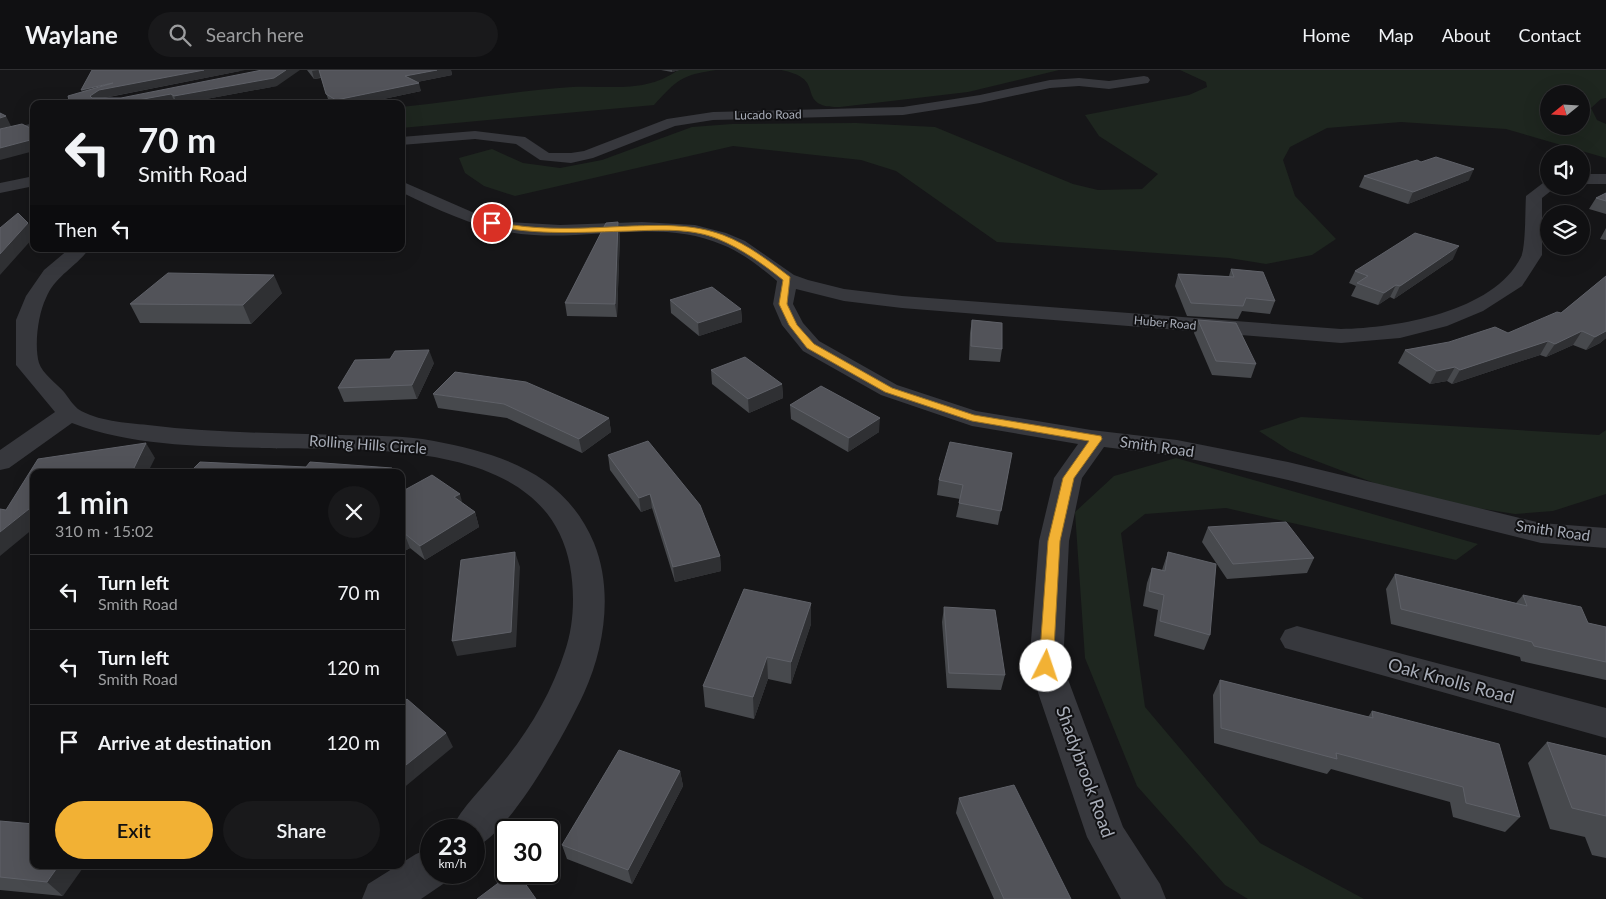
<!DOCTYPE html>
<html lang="en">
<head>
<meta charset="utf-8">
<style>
  body { margin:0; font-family:Lato,sans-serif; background:#19191b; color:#f1f3f6; height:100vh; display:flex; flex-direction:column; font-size:19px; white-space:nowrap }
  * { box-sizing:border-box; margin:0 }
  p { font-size:16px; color:#9c9d9f }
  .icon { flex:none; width:28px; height:28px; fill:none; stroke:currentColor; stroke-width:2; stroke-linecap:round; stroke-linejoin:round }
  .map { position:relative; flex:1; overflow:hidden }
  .sheet { position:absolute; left:30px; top:399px; width:375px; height:400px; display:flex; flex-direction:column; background:#101012; border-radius:10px; box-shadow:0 5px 20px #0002,0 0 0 1px #303032 }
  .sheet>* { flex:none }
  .top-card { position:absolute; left:30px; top:30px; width:375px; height:152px; border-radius:10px; box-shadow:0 5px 20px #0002,0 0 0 1px #303032; background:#101012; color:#f1f3f6; overflow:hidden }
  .needle { width:32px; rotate:252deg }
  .buttons { position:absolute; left:1540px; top:15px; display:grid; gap:10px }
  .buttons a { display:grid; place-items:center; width:50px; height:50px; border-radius:50%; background:#101012; box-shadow:0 5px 20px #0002,0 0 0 1px #303032; font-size:25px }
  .speed { position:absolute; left:420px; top:749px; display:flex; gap:10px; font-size:25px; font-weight:700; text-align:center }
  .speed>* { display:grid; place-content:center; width:65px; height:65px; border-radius:50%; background:#101012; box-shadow:0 5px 20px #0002,0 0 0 1px #303032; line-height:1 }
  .speed small { font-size:12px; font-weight:400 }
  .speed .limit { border:2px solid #111; border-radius:8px; background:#fff; color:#111 }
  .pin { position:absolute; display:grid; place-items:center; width:42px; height:42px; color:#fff; margin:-21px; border:2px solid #fff; border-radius:50%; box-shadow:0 1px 5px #0007 }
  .me { position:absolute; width:55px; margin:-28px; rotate:4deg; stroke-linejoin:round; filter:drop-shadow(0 0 4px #0008) }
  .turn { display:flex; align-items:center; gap:18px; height:105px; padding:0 25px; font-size:22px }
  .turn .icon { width:65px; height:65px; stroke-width:2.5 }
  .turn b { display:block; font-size:35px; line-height:42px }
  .then { display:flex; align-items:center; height:48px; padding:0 25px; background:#0003; gap:10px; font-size:19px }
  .round { display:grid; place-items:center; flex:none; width:52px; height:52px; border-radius:26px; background:#19191b }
  .summary { display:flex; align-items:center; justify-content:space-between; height:85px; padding:0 25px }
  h1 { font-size:30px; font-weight:600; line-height:38px }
  .action { display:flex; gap:10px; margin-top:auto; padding:10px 25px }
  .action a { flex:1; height:58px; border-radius:30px; background:#f2b134; color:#111; font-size:20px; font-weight:600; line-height:58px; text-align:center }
  .action a+a { background:#19191b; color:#f1f3f6 }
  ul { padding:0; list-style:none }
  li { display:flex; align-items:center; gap:15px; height:75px; padding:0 25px; border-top:1px solid #303032 }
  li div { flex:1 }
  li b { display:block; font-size:19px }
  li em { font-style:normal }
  header { display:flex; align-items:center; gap:30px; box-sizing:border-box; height:70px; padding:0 25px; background:#101012; border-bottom:1px solid #303032 }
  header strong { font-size:24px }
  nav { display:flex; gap:28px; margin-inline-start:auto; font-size:18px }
  .search { width:350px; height:45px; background:#19191b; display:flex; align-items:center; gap:12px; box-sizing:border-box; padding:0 18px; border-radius:28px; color:#9c9d9f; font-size:19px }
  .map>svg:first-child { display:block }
  .green { fill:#1e261f; fill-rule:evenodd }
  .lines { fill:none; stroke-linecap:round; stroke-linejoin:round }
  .minor { fill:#37383d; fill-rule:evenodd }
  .wall { fill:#47494d }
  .shaded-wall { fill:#2f3033 }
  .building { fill:#525359; stroke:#5f6168 }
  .route { fill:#f2b134; stroke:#9d7322 }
  .labels { text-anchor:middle; stroke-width:4; stroke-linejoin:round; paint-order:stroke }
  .far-street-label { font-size:12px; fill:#a8adb8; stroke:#111113 }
  .street-label { font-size:15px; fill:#a8adb8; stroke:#111113 }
  .near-street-label { font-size:18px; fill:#a8adb8; stroke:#111113 }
</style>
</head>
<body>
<header>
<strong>Waylane</strong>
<div class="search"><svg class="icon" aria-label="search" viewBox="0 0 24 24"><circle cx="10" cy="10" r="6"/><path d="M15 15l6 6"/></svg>Search here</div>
<nav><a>Home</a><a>Map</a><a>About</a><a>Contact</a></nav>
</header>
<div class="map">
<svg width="1606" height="829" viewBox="0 0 1606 829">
  <rect width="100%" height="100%" fill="#161618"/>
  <path class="green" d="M 678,0 L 716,0 C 681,5 677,10 654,35 L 401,58 L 401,37 C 458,31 515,21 572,17 C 609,15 645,24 678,0 Z
    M 781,0 L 1059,0 L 968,22 L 840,37 C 833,37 825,37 820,34 C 803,25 821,8 781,0 Z
    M 1180,0 L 1606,0 L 1606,28 L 1601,29 L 1591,38 L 1597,50 L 1606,54 L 1606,88 L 1506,59 L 1401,52 L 1327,58 L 1290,77 L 1283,90 L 1295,126 L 1336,169 L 1312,185 L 1266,194 L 1229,188 L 997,172 L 896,101 L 861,90 L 733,76 L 515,126 L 484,116 L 465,103 L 459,88 L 492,79 L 523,93 L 560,98 L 602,90 L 692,57 L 732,54 L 856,53 L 935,57 L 1073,114 L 1098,120 L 1142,119 L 1158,104 L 1099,66 L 1085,45 L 1189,25 L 1207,17 L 1206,12 ZM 1549,24 L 1581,24 L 1581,56 L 1549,56 Z
    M 1301,347 L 1599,365 L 1606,360 L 1606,424 L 1553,441 L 1515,444 L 1414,428 L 1290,381 L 1259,361 Z
    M 1176,388 L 1478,474 L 1456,490 L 1226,438 L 1145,444 L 1121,463 L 1145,637 L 1260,773 L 1364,829 L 1248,829 L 1225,815 L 1137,716 L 1085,588 L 1075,442 L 1114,406 Z"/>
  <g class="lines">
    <path class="minor" d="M 1144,6 L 1148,7 L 1150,10 L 1148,13 L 1109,19 L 1079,16 L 1050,18 L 980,33 L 903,45 L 713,50 L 675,56 L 593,88 L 571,93 L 540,90 L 516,74 L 475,69 L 401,75 L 401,67 L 475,61 L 525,67 L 549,83 L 571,83 L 584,81 L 667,49 L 713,42 L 903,37 L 980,25 L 1050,10 L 1079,8 L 1109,11 Z
      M 34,53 L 34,61 L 0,69 L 0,61 Z
      M 1581,104 L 1606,104 L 1606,114 L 1581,114 Z
      M 34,106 L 34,116 L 0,123 L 0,113 Z
      M 401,111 L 472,142 L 507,152 L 560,155 L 642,152 L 695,155 L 726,163 L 745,171 L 794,205 L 808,210 L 844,219 L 902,226 L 1341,259 C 1396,258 1494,242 1521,187 C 1526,177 1525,139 1526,126 L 1543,113 L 1549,111 L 1549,116 L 1557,116 L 1542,128 L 1542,185 L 1522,216 L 1483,241 L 1447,256 L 1400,268 L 1341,273 L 902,238 L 844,231 L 796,219 L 793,234 L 803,253 L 819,271 L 897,315 L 976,341 L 1091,360 L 1177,370 L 1288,392 L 1541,453 L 1606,458 L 1606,478 L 1541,473 L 1288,410 L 1177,386 L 1104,377 L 1082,408 L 1069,471 L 1063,596 L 1123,757 L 1160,814 L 1166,829 L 1121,829 L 1087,767 L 1029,596 L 1039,471 L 1054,408 L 1078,374 L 972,356 L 881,325 L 803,281 L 782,255 L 773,234 L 777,211 C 760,197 743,183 723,175 C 665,149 596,169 534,165 C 487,163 444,143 401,122 Z
      M 69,179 L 89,179 C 76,197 55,206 46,228 C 38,244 34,276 39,293 C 42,303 57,314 64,322 C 68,327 73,335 78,339 C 97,351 126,353 148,355 C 212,363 277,363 341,365 C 372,366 404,365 434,371 C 502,384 565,404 594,473 C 613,520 605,577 584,623 C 567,660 510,764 474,778 L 474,760 L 451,760 C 462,736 484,717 500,696 C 529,661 551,624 565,581 C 574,555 575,524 570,496 C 546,365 362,381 262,378 C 199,376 132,376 72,353 L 9,398 L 0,400 L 0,380 L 55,342 L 16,295 L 16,250 L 26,226 L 44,200 Z
      M 1297,556 L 1606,638 L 1606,668 L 1285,578 L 1280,569 L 1285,560 Z
      M 431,778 L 431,802 L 450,802 L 446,812 L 421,829 L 362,829 L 368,814 L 416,784 Z"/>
  </g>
  <path class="wall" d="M 245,0 L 104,28 L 121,28 L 277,16 L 179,34 L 177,34 L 175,32 L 70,34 L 82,22 Z
    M 307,0 L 451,0 L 452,5 L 417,12 L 421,21 L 360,34 L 331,34 L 329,32 L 321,8 L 314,9 Z
    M 661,0 L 679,0 L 672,2 Z
    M 1364,106 L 1469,110 L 1408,134 L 1359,117 Z
    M 1606,123 L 1606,144 L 1589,139 L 1596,128 Z
    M 1606,158 L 1606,170 L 1600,169 Z
    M 620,164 L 617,247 L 567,246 L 565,233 Z
    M 1453,189 L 1394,229 L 1390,227 L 1378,235 L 1351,226 L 1356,216 L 1349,213 L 1355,201 Z
    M 1231,199 L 1275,231 L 1270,244 L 1242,241 L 1238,249 L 1187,246 L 1175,216 L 1178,204 L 1229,206 Z
    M 1606,206 L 1606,268 L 1600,273 L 1586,280 L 1573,275 L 1546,287 L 1540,285 L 1452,314 L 1447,311 L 1430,314 L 1398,293 L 1405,280 L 1508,263 L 1561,243 Z
    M 282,223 L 251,254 L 140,253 L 130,234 Z
    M 670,230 L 741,239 L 742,252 L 699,266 L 671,243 Z
    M 972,250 L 1002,279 L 1000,292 L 969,290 L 970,263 Z
    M 1198,250 L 1256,294 L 1251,308 L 1212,305 L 1194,263 Z
    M 434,293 L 417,329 L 344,332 L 338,318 Z
    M 711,300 L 782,314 L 783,328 L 749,343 L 712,314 Z
    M 433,324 L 609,348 L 611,362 L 582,383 L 507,348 L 438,338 Z
    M 790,335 L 879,362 L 848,382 L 791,349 Z
    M 1012,383 L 998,455 L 956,447 L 960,429 L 937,425 L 939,410 Z
    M 608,385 L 720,486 L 721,501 L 675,512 L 652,438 L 641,442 L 610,400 Z
    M 401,422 L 463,433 L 475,442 L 479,457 L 425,490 L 410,478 L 401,483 Z
    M 1208,457 L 1314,488 L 1307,503 L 1227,509 L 1202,472 Z
    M 1168,482 L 1210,565 L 1204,580 L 1154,566 L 1158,540 L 1143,536 L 1147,513 L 1152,498 L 1162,500 Z
    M 1395,504 L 1516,533 L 1523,525 L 1588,553 L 1606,557 L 1606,610 L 1521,591 L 1520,587 L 1391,554 L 1386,519 Z
    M 811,533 L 811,554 L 791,614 L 768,609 L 754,649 L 705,637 L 703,616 Z
    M 944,537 L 1005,605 L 1001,620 L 947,618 L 942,552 Z
    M 1220,610 L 1368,647 L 1372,641 L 1520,747 L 1505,762 L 1453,747 L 1450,732 L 1331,699 L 1327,704 L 1214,673 L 1213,625 Z
    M 1547,672 L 1606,686 L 1606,788 L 1592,785 L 1585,767 L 1550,759 L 1528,693 Z
    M 680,701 L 683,716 L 632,814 L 567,789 L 562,775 Z
    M 959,728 L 1071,829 L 994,829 L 956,743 Z
    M 0,751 L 63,826 L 0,820 Z"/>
  <path class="shaded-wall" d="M 204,0 L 245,0 L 103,28 L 85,28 L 81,20 L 113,13 Z
    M 286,0 L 300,0 L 277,16 L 179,34 L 177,34 L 174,26 Z
    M 319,0 L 322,7 L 314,9 L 312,1 Z
    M 437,0 L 451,0 L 452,5 L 407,14 L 405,6 Z
    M 672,0 L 679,0 L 672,2 Z
    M 419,13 L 421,21 L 360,34 L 337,34 L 336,30 Z
    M 171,24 L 175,32 L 164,34 L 116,34 Z
    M 6,46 L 11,56 L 0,59 L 0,48 Z
    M 34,69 L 34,81 L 0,90 L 0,78 Z
    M 1474,99 L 1469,110 L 1408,134 L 1413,122 Z
    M 618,152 L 620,164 L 617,247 L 615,234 Z
    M 28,153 L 34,162 L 34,167 L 0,205 L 0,184 Z
    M 1459,176 L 1453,189 L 1394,229 L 1400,216 Z
    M 274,205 L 282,223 L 251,254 L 243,235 Z
    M 1396,215 L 1390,227 L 1378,235 L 1384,223 Z
    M 741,239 L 742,252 L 699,266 L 698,253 Z
    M 1582,261 L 1573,275 L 1546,287 L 1555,274 Z
    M 1606,261 L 1606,268 L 1600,273 L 1586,280 L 1595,267 Z
    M 1548,271 L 1540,285 L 1452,314 L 1460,300 Z
    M 429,280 L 434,293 L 417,329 L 412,315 Z
    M 1455,297 L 1447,311 L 1430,314 L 1437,301 Z
    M 782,314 L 783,328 L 749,343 L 748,329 Z
    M 609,348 L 611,362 L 582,383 L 579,369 Z
    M 880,348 L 879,362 L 848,382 L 849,368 Z
    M 146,373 L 155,388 L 148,402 L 113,402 Z
    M 392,398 L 393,402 L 388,402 Z
    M 460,424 L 464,439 L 454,427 Z
    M 650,424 L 652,438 L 641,442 L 639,428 Z
    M 34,435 L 34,458 L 0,486 L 0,462 Z
    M 475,442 L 479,457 L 425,490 L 420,476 Z
    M 404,463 L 410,478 L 401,483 L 401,465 Z
    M 515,482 L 520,497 L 516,577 L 457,586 L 452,571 Z
    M 720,486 L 721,501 L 675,512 L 673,497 Z
    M 811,533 L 811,554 L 791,614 L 791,592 Z
    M 767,587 L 768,609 L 754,649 L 753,627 Z
    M 446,663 L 453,677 L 401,720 L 401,699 Z
    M 680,701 L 683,716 L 632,814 L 628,800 Z
    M 59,795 L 85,795 L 63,826 L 47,812 Z"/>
  <path class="building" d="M 92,0 L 204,0 L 99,20 L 90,26 L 92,28 L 121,28 L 262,0 L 286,0 L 274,8 L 174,26 L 171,24 L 116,34 L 70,34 L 68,26 L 113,13 L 81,20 Z
    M 319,0 L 437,0 L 405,6 L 419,13 L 336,30 L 326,24 Z
    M 0,43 L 6,46 L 0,48 Z
    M 22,54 L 34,60 L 34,69 L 0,78 L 0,59 Z
    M 1436,87 L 1474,99 L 1413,122 L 1364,106 L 1417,90 L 1421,92 Z
    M 1606,123 L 1606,131 L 1596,128 Z
    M 18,143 L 28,153 L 0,184 L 0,158 Z
    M 618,152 L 615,234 L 565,233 L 606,153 Z
    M 1415,163 L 1459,176 L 1400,216 L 1396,215 L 1384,223 L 1357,213 L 1368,206 L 1355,201 Z
    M 1231,199 L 1263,202 L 1275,231 L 1246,228 L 1243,236 L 1191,233 L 1178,204 L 1234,207 Z
    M 168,203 L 274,205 L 243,235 L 130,234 Z
    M 1606,206 L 1606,261 L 1595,267 L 1582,261 L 1555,274 L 1548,271 L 1460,300 L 1455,297 L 1437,301 L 1405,280 L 1449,272 L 1495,257 L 1508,263 L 1557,242 L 1561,243 Z
    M 712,217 L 741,239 L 698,253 L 670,230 Z
    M 972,250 L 1002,253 L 1002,279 L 971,276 Z
    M 1198,250 L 1236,253 L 1256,294 L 1216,291 Z
    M 429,280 L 412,315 L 338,318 L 355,290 L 390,289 L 395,281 Z
    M 745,287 L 782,314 L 748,329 L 711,300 Z
    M 455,302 L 526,312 L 609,348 L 579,369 L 504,334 L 433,324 Z
    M 821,316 L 880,348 L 849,368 L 790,335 Z
    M 648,371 L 700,435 L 720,486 L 673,497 L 650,424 L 639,428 L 608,385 Z
    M 950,372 L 1012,383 L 1001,441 L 959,433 L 963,415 L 939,410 Z
    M 146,373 L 133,400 L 113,402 L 34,402 L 34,435 L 0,462 L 0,439 L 6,440 L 38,389 Z
    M 200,392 L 306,397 L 310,392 L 392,398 L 388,402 L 190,402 Z
    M 432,405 L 460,424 L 454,427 L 475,442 L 420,476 L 404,463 L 401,465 L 401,422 Z
    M 1286,452 L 1314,488 L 1233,494 L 1208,457 Z
    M 515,482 L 511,562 L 452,571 L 461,490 Z
    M 1168,482 L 1216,494 L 1210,565 L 1160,551 L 1164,525 L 1149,521 L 1152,498 L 1165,501 Z
    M 1395,504 L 1527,536 L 1523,525 L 1581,537 L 1588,553 L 1606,557 L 1606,592 L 1534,576 L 1532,572 L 1401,539 Z
    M 744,519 L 811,533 L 791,592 L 767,587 L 753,627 L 703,616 Z
    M 944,537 L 995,540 L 1005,605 L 949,603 Z
    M 1220,610 L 1373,648 L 1372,641 L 1499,674 L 1520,747 L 1466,733 L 1463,717 L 1336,683 L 1337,689 L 1221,658 Z
    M 407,629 L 446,663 L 401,699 L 401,634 Z
    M 1547,672 L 1606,686 L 1606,746 L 1572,738 Z
    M 619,680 L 680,701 L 628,800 L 562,775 Z
    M 1014,715 L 1071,829 L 1004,829 L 959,728 Z
    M 0,751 L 34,754 L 34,795 L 59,795 L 47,812 L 0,807 Z
    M 513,802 L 517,802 L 536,829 L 477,829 Z"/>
  <path class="route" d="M 492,151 C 538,162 586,158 632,156 C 662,155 694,154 723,165 C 747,174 769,191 790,207 L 787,234 L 797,255 L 814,274 L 892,318 L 974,345 L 1101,366 L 1102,369 L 1074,408 L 1060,471 L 1053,596 L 1051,600 L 1041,600 L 1039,596 L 1048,471 L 1063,408 L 1089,371 L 972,351 L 885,322 L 807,278 L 789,255 L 779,234 L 783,210 C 763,194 742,179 718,169 C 692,158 659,160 631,161 C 584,162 536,166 490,155 L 489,153 Z"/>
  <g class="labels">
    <g class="far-street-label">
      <text transform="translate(768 45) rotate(-1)" y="4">Lucado Road</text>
      <text transform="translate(1165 253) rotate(5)" y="4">Huber Road</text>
    </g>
    <g class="street-label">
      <text transform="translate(368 375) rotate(4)" y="5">Rolling Hills Circle</text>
      <text transform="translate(1157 377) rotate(8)" y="5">Smith Road</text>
      <text transform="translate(1553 461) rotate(8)" y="5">Smith Road</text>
    </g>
    <g class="near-street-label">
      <text transform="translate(1451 611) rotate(15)" y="6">Oak Knolls Road</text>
      <text transform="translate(1085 702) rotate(70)" y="6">Shadybrook Road</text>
    </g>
  </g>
</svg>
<div class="buttons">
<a><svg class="needle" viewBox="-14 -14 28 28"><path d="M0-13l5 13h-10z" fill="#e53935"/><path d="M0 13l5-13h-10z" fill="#9c9d9f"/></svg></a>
<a><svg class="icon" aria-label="sound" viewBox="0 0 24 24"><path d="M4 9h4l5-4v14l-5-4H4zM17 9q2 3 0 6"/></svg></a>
<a><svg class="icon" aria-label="layers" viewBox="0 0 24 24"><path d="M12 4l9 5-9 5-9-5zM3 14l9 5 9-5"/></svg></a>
</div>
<div class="speed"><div>23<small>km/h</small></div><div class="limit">30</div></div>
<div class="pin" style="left:492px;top:153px;background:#d93025"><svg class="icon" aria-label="arrive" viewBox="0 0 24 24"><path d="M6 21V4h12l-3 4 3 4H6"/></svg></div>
<svg class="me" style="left:1046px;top:596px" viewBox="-20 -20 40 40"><circle r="19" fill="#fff"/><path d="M0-13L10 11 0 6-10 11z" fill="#f2b134"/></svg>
<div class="top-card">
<div class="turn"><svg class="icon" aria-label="left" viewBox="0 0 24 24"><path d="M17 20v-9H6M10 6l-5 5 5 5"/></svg><div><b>70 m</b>Smith Road</div></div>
<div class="then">Then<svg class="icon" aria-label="left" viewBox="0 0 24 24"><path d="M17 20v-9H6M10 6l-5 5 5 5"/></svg></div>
</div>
<section class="sheet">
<div class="summary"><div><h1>1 min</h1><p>310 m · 15:02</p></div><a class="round"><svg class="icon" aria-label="close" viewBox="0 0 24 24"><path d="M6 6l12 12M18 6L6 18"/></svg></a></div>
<ul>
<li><svg class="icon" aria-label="left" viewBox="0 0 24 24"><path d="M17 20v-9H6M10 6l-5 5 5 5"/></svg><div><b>Turn left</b><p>Smith Road</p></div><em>70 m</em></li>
<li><svg class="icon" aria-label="left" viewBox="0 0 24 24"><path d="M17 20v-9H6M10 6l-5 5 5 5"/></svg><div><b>Turn left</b><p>Smith Road</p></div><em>120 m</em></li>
<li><svg class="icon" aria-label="arrive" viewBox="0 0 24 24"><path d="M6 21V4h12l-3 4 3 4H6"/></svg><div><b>Arrive at destination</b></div><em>120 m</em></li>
</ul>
<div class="action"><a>Exit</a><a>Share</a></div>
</section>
</div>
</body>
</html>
